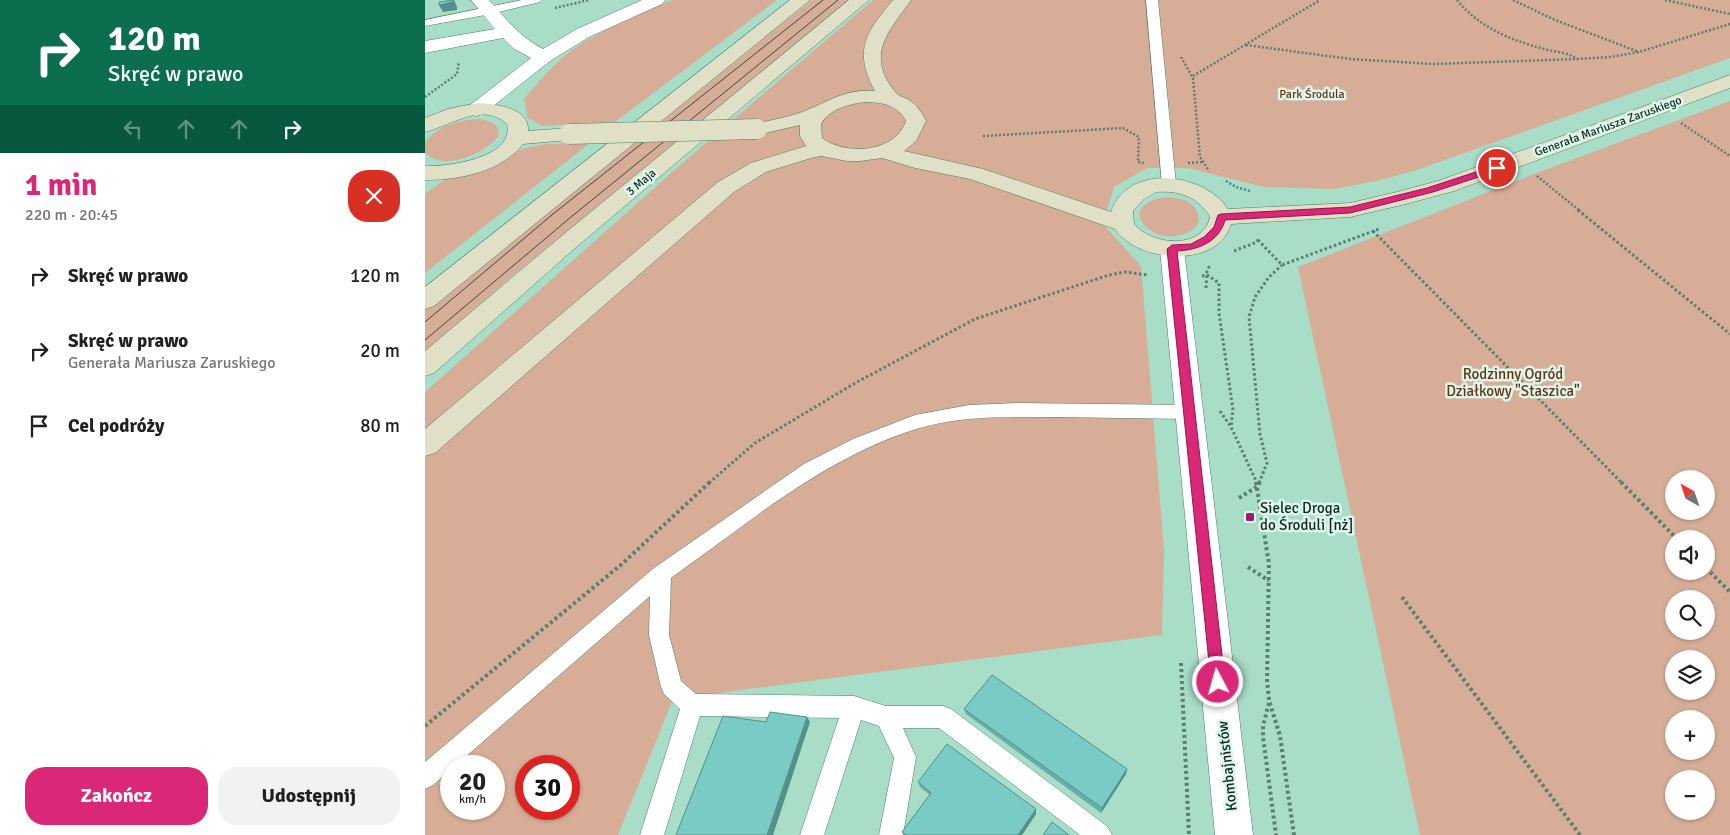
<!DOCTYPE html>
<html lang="pl">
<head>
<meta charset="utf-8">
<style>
  body { margin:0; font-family:Signika,sans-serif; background:#f2f2f2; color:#202124; height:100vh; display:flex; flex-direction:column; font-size:19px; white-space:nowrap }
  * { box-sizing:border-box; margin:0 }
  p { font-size:16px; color:#757577 }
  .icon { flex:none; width:28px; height:28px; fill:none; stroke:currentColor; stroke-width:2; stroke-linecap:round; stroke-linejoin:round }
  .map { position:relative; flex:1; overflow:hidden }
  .panel { display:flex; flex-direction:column; background:#fff; width:425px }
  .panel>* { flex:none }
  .top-card { background:#0b6e4f; color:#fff; overflow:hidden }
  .needle { width:32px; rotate:320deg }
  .fabs { position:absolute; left:1240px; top:470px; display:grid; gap:10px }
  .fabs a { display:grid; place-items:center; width:50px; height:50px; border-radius:50%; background:#fff; box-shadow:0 1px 4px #0004; font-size:25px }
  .speed { position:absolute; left:15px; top:755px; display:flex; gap:10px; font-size:25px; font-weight:700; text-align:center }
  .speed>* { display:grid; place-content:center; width:65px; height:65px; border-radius:50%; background:#fff; box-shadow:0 1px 4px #0004; line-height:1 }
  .speed small { font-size:12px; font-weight:400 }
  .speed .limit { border:8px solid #d22; background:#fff; color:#111 }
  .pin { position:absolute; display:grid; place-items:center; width:42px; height:42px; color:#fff; margin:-21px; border:2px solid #fff; border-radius:50%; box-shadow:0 1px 5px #0007 }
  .me { position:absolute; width:55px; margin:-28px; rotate:354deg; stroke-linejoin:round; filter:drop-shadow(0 0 4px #0008) }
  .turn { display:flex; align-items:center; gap:18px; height:105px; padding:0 25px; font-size:22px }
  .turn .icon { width:65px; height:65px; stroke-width:2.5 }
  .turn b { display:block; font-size:35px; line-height:42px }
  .lanes { display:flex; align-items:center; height:48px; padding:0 25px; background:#0003; justify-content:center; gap:25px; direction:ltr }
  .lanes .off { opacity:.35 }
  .round { display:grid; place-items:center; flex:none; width:52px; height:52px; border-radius:20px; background:#f2f2f2 }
  .head { display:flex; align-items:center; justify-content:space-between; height:85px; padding:0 25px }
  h1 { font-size:30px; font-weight:700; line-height:38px; color:#db2777 }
  .action { display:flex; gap:10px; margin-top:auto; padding:10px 25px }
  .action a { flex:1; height:58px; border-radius:20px; background:#db2777; color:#fff; font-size:20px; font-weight:700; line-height:58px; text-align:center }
  .action a+a { background:#f2f2f2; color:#202124 }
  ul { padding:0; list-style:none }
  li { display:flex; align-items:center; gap:15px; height:75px; padding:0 25px }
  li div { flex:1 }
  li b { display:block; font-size:19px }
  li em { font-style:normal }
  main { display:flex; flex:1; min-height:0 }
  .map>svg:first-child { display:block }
  .green { fill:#d7ad97; fill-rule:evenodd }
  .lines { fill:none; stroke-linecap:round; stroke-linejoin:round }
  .lane-casing { stroke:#4c7d6b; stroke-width:1 }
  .street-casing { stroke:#4c7d6b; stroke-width:1 }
  .secondary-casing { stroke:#4c7d6b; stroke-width:1 }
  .path-far2 { stroke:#5b7f71; stroke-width:2.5; stroke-dasharray:2 2; stroke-linecap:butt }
  .path-far1 { stroke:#5b7f71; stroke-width:3; stroke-dasharray:2.5 2.5; stroke-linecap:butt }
  .path { stroke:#5b7f71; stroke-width:4; stroke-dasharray:3 3; stroke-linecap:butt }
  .lane { fill:#fff; fill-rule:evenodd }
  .street { fill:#fff; fill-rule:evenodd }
  .secondary { fill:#e0e0c6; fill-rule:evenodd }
  .tram { stroke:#304c41; stroke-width:1 }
  .secondary-bridge-casing { stroke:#4c7d6b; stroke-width:21; stroke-linecap:butt }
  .secondary-bridge { stroke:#e0e0c6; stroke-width:20 }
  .wall { fill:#68afa9 }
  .shaded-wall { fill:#558f8a }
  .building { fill:#79ccc5; stroke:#558f8a }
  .route { fill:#db2777; stroke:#8e194d }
  .poi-dot { fill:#9e1b6d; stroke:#ddf7ec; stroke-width:2 }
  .labels { text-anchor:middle; stroke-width:5; stroke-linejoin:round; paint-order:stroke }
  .far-park-label { font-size:12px; fill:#683210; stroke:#ddf7ec }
  .far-street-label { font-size:12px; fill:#12271f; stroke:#ddf7ec }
  .park-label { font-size:15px; fill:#683210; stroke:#ddf7ec }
  .poi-label { font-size:15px; fill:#12271f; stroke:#ddf7ec; text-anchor:start }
  .street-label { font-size:15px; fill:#12271f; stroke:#ddf7ec }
</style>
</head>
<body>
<main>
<section class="panel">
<div class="top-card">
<div class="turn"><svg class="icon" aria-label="right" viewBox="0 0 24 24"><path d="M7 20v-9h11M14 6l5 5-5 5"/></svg><div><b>120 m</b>Skręć w prawo</div></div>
<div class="lanes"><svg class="icon off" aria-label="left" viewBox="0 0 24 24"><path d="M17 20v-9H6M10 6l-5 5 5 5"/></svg><svg class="icon off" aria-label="ahead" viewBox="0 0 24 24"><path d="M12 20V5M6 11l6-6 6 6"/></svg><svg class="icon off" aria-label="ahead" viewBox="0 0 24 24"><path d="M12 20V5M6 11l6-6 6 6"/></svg><svg class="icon" aria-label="right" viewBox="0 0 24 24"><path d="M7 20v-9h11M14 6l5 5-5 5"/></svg></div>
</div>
<div class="head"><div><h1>1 min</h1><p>220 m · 20:45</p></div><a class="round" style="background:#d93025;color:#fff"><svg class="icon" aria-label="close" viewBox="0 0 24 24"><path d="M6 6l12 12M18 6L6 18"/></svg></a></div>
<ul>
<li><svg class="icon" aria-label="right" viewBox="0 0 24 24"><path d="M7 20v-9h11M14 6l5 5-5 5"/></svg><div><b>Skręć w prawo</b></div><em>120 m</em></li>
<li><svg class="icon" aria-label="right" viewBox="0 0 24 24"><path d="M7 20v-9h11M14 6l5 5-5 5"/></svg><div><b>Skręć w prawo</b><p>Generała Mariusza Zaruskiego</p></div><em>20 m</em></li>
<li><svg class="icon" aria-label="arrive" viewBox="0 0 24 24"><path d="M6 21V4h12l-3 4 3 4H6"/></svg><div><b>Cel podróży</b></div><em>80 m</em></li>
</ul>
<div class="action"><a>Zakończ</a><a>Udostępnij</a></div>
</section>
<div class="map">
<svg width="1305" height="835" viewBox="0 0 1305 835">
  <rect width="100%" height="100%" fill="#a8ddc8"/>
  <path class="green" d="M 248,0 L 352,0 L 190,122 L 117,126 L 103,118 L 99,99 C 114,82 129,63 147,50 C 178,29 214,13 248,0 Z
    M 387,0 L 424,0 L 86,277 L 0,352 L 0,307 Z
    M 448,0 L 1305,0 L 1305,58 L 989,171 L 951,181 L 910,189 L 839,187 L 763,168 L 722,168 L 689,187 L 678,224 L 716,266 L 739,550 L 737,635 L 248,699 L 193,835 L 0,835 L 0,392 L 253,167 ZM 26,766 L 69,766 L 69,809 L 26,809 ZM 101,766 L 144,766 L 144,809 L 101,809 Z
    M 1305,101 L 1305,835 L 995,835 L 873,267 L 1109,174 ZM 1249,479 L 1281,479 L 1281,511 L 1249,511 ZM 1249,539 L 1281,539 L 1281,571 L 1249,571 ZM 1249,599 L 1281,599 L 1281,631 L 1249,631 ZM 1249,659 L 1281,659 L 1281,691 L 1249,691 ZM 1249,719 L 1281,719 L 1281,751 L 1249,751 ZM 1249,779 L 1281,779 L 1281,811 L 1249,811 Z
    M 55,119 C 65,121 74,123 74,135 C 63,153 16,173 0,152 L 0,143 C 12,125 34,120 55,119 Z
    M 165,143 L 0,273 L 0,194 L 19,180 L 97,149 L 121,144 Z
    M 740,197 C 747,198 753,198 759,200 C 776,207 780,225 762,233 C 727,248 688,206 740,197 Z"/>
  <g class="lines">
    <g class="lane-casing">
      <path id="lane" d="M 97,0 L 117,0 L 115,2 L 66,14 L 0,26 L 0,20 Z
        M 721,0 L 733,0 L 751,185 L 749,188 L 739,188 L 737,185 Z
        M 592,403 L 764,405 L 770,407 L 773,412 L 770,417 L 764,419 C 720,418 675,418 631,417 C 585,417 536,415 491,429 C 399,458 323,523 246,578 L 244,635 L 256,681 L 271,694 L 429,696 L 461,706 L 518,706 L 526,709 L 683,827 L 687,835 L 655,835 L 514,728 L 478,728 L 491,757 L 478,835 L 454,835 L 469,758 L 454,726 L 436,720 L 399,835 L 375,835 L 414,718 L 275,716 L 239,835 L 215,835 L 255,709 L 239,694 L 236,687 L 224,635 L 225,596 L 30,766 L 26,766 L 26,769 L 8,785 L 0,789 L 0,762 L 229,568 L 379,464 L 428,439 L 490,415 L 544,405 Z"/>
    </g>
    <g class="street-casing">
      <path id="street" d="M 46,0 L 64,0 C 81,19 95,37 118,49 L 152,29 L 217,0 L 240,0 L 237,4 L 164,37 L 125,61 L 58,114 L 51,116 L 44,114 L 41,110 L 44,106 L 106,58 L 88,48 L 78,38 L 0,53 L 0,41 L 70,29 Z
        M 747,241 L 755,244 L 759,249 L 828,835 L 790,835 L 735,249 L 739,244 Z"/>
    </g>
    <g class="secondary-casing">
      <path id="secondary" d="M 365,0 L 385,0 L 9,306 L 0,309 L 0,287 Z
        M 424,0 L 444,0 L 149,249 L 9,373 L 0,376 L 0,351 L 133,239 Z
        M 468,0 L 486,0 C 464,31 439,55 471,93 C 474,97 480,97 484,100 C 492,105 497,113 501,121 L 491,141 L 479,151 L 558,169 L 686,212 C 702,163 779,172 803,209 L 925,203 L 972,192 L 1013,181 L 1305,75 L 1305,88 L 1029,191 L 981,204 L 925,217 L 806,224 C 794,269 712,263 690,229 L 545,179 L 490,168 L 457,158 L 435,161 L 422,161 L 396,156 L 386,158 L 341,172 L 309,192 L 10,453 L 0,456 L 0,429 L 293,182 L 326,163 L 381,146 L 375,136 L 375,125 L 332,135 L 325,133 L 322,129 L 325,125 C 340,121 356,119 371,114 C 400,105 417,88 450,91 C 428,51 441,32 468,0 ZM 440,102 C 457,102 473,105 481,121 C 470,153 421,156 397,138 L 396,124 C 404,109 424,104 440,102 ZM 731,192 C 753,190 774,197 785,217 C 778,250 727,246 709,224 L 708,211 L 719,199 Z
        M 53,103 C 69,104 105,107 103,131 L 144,128 L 151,130 L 154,134 L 151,138 L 144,140 L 98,144 C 76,172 34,180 0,180 L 0,166 C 22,167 90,158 82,124 C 57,101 25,126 0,132 L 0,118 L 23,109 Z"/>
    </g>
    <path class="path-far2" d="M 1032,0 C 1054,27 1085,40 1119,49 C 1130,52 1142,52 1152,59
      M 1088,0 L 1130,20 L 1214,52
      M 1240,0 L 1305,14
      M 130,8 L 164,0
      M 821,45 L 925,59 L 1008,64 L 1152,59 L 1185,57 L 1214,52 L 1305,24
      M 756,57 L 768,78 L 775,157 L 784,171
      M 768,76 L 895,0
      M 0,97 L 32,74 L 34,62
      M 1256,123 L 1305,156
      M 558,136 L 698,128 L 714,137 L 713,162 L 719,163
      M 763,163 L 777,162
      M 1112,176 L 1155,211
      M 801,181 L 811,187 L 825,191"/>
    <path class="path-far1" d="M 1153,210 L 1305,334
      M 948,231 L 1197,483
      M 833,240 L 857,265 L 954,229
      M 809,251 L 832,242 L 834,238
      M 777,276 L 782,275 L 794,283 L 794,313 L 808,410 L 806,427
      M 781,288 L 782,271 L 785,265
      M 795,411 L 806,427 L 832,483
      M 284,483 L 330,443 L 432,382 L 550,319 L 684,275 L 700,272 L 723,275
      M 834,483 L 842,463 L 835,434 L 824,317 L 830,297 L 844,277 L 857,265"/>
    <path class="path" d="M 831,482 L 844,564 L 842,680 L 844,700 L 855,736 L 869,835
      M 1196,482 L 1252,539
      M 814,498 L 833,486 L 835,482
      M 823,567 L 844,581
      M 1281,568 L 1305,592
      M 977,597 L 1155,835
      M 756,663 L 764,835
      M 844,703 L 838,726 L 838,737 L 851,835
      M 0,726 L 197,564 L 285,482"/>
    <use href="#lane" class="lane"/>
    <use href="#street" class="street"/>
    <use href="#secondary" class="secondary"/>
    <path class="tram" d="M 0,322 L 128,214 L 398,0
      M 0,340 L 146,217 L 413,0"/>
    <g class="secondary-bridge-casing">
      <path id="secondary-bridge" d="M 144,134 L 332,129"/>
    </g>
    <use href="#secondary-bridge" class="secondary-bridge"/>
  </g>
  <path class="wall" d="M 539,709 L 702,769 L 701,774 L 676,813 L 541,714 Z
    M 493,782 L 611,809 L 611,814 L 597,835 L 479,835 L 477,832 L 505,795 L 495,787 Z"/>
  <path class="shaded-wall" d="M 29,0 L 32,7 L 32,10 L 18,12 L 14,5 Z
    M 382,717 L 385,722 L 348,835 L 342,835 Z
    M 702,769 L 701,774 L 676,813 L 677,808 Z
    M 611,809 L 611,814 L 597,835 L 593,835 Z"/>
  <path class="building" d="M 28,0 L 28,2 L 14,5 L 14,2 Z
    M 567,675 L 702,769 L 677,808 L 539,709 Z
    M 345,712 L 382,717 L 342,835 L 251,835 L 298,716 L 341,722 Z
    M 522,744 L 611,809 L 593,835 L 481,835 L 477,832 L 506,793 L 493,782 Z
    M 627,822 L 644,835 L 618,835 Z"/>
  <path class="route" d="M 1072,165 L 1075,166 L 1075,170 L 1008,192 L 925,213 L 800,220 C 794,242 773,250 752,251 L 800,682 L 798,686 L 793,688 L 788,686 L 786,682 L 742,249 L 747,245 L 766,244 L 779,237 L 789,227 L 793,215 L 796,214 L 925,207 L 1002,188 Z"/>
  <rect class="poi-dot" x="820" y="512" width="10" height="10" rx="2.5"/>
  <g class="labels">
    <g class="far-park-label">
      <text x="887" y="98">Park Środula</text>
    </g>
    <g class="far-street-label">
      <text transform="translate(1183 126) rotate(-20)" y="4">Generała Mariusza Zaruskiego</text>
      <text transform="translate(216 182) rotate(-40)" y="4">3 Maja</text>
    </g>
    <g class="park-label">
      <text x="1088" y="379">Rodzinny Ogród<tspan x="1088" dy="17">Działkowy "Staszica"</tspan></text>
    </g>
    <g class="poi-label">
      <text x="835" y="513">Sielec Droga<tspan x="835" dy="17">do Środuli [nż]</tspan></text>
    </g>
    <g class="street-label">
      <text transform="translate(802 766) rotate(-96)" y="5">Kombajnistów</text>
    </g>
  </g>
</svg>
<div class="fabs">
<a><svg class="needle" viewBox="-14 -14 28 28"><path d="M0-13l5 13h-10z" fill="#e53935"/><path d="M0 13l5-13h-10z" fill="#757577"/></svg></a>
<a><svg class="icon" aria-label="sound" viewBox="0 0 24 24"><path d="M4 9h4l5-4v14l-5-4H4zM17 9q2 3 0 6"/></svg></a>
<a><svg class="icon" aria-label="search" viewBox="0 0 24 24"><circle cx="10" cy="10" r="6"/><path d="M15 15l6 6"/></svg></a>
<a><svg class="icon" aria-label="layers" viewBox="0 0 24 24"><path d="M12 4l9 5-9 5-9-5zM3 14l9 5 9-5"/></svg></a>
<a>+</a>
<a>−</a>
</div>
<div class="speed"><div>20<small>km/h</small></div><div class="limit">30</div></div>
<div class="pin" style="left:1072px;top:168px;background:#d93025"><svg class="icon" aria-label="arrive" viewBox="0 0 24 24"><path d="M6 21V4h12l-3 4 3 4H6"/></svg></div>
<svg class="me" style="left:793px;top:682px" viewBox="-20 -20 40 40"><circle r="17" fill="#db2777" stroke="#fff" stroke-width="3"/><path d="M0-11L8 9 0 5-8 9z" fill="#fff"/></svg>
</div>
</main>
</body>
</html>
